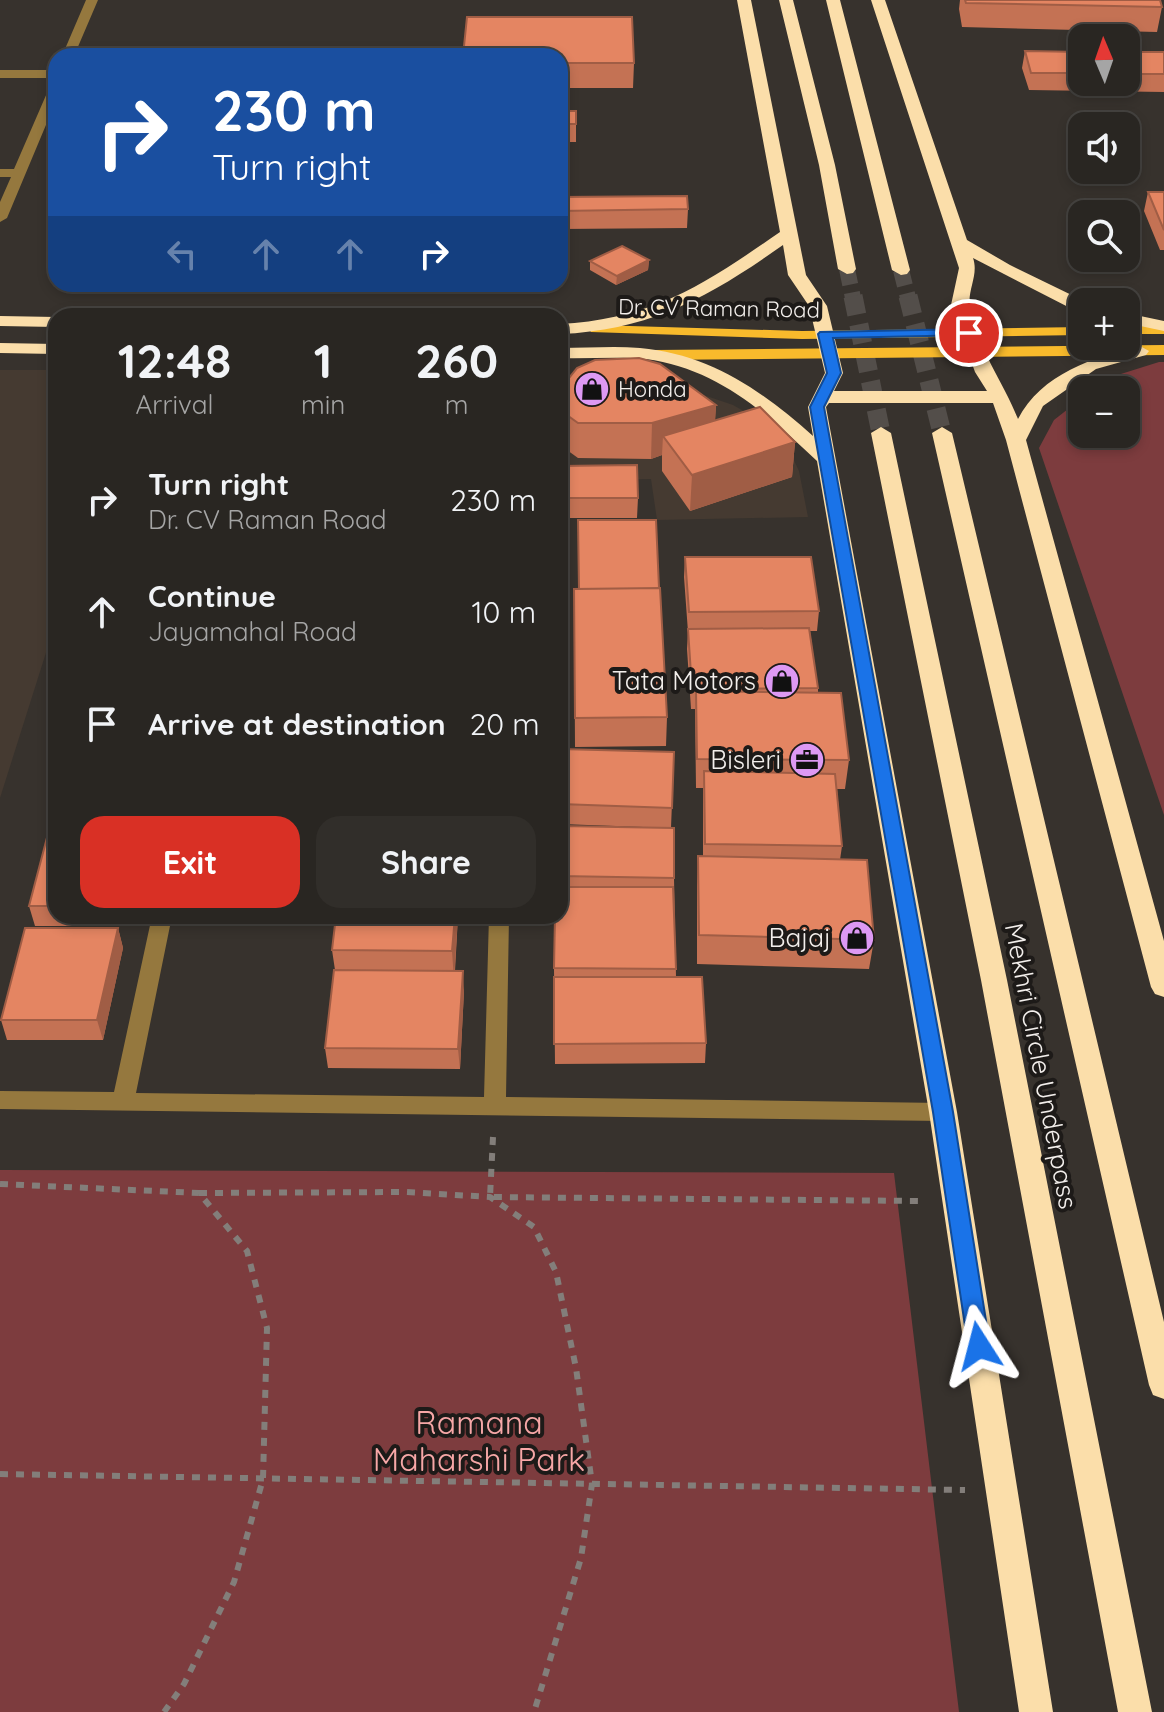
<!DOCTYPE html>
<html lang="en">
<head>
<meta charset="utf-8">
<style>
  body { margin:0; font-family:Quicksand,sans-serif; background:#312e2a; color:#f1f3f6; height:100vh; display:flex; flex-direction:column; font-size:30px; white-space:nowrap }
  * { box-sizing:border-box; margin:0 }
  p { font-size:26px; color:#a5a5a5 }
  .icon { flex:none; width:44px; height:44px; fill:none; stroke:currentColor; stroke-width:2; stroke-linecap:round; stroke-linejoin:round }
  .map { position:relative; flex:1; overflow:hidden }
  .side { position:absolute; left:48px; top:308px; width:520px; height:616px; display:flex; flex-direction:column; background:#292622; border-radius:24px; box-shadow:0 4px 12px #0003,0 0 0 2px #454340 }
  .side>* { flex:none }
  .guide { position:absolute; left:48px; top:48px; width:520px; height:244px; border-radius:24px; box-shadow:0 4px 12px #0003,0 0 0 2px #454340; background:#1a4fa0; color:#fff; overflow:hidden }
  .needle { width:52px; rotate:358deg }
  .fabs { position:absolute; left:1068px; top:24px; display:grid; gap:16px }
  .fabs a { display:grid; place-items:center; width:72px; height:72px; border-radius:16px; background:#292622; box-shadow:0 4px 12px #0003,0 0 0 2px #454340; font-size:40px }
  .pin { position:absolute; display:grid; place-items:center; width:68px; height:68px; color:#fff; margin:-34px; border:4px solid #fff; border-radius:50%; box-shadow:0 2px 8px #0007 }
  .me { position:absolute; width:88px; margin:-44px; rotate:351deg; stroke-linejoin:round; filter:drop-shadow(0 0 6px #0008) }
  .turn { display:flex; align-items:center; gap:28px; height:168px; padding:0 32px; font-size:36px }
  .turn .icon { width:104px; height:104px; stroke-width:2.5 }
  .turn b { display:block; font-size:56px; line-height:68px }
  .lanes { display:flex; align-items:center; height:76px; padding:0 32px; background:#0003; justify-content:center; gap:40px; direction:ltr }
  .lanes .off { opacity:.35 }
  .eta { display:flex; justify-content:space-evenly; align-items:center; height:136px; text-align:center }
  .eta b { font-size:48px; font-weight:700; line-height:56px }
  .primary-button { display:flex; gap:16px; margin-top:auto; padding:16px 32px }
  .primary-button a { flex:1; height:92px; border-radius:24px; background:#d93025; color:#fff; font-size:32px; font-weight:700; line-height:92px; text-align:center }
  .primary-button a+a { background:#312e2a; color:#f1f3f6 }
  ul { padding:0; list-style:none }
  li { display:flex; align-items:center; gap:24px; height:112px; padding:0 32px }
  li div { flex:1 }
  li b { display:block; font-size:30px }
  li em { font-style:normal }
  .map>svg:first-child { display:block }
  .built { fill:#453a31 }
  .green { fill:#7d3c3e }
  .lines { fill:none; stroke-linecap:round; stroke-linejoin:round }
  .highway-tunnel-far1 { stroke:#534e4a; stroke-width:16; stroke-dasharray:16 8; stroke-linecap:butt }
  .highway-tunnel { stroke:#534e4a; stroke-width:19; stroke-dasharray:19 10; stroke-linecap:butt }
  .path { stroke:#837e7a; stroke-width:6; stroke-dasharray:8 8; stroke-linecap:butt }
  .minor { fill:#95783e; fill-rule:evenodd }
  .major { fill:#f8ba2c; fill-rule:evenodd }
  .highway { fill:#fbdeaa; fill-rule:evenodd }
  .wall { fill:#c47254 }
  .shaded-wall { fill:#a05d45 }
  .building { fill:#e48562; stroke:#a05d45; stroke-width:2 }
  .route { fill:#1a73e8; stroke:#114b97; stroke-width:2 }
  .labels { text-anchor:middle; stroke-width:8; stroke-linejoin:round; paint-order:stroke }
  .far-street-label { font-size:22px; fill:#f3efec; stroke:#1d1a18 }
  .far-poi-label { font-size:22px; fill:#f3efec; stroke:#1d1a18; text-anchor:start }
  .poi-label { font-size:26px; fill:#f3efec; stroke:#1d1a18; text-anchor:end }
  .street-label { font-size:26px; fill:#f3efec; stroke:#1d1a18 }
  .near-park-label { font-size:32px; fill:#f7a7a7; stroke:#1d1a18 }
</style>
</head>
<body>
<div class="map">
<svg width="1164" height="1712" viewBox="0 0 1164 1712">
  <rect width="100%" height="100%" fill="#37322d"/>
  <path class="built" d="M 0,370 L 56,370 L 56,621 L 0,798 Z
    M 560,383 L 668,383 L 733,405 L 756,418 L 790,452 L 799,471 L 808,517 L 657,520 L 651,479 L 560,481 Z"/>
  <path class="green" d="M 1159,362 L 1164,362 L 1164,815 L 1039,448 L 1054,420 L 1082,398 L 1082,434 L 1126,434 L 1126,390 L 1092,390 L 1105,379 Z
    M 0,1170 L 894,1173 L 959,1712 L 0,1712 Z"/>
  <g class="lines">
    <path class="highway-tunnel-far1" d="M 847,269 L 853,298
      M 901,270 L 908,298"/>
    <path class="highway-tunnel" d="M 853,296 L 881,433
      M 908,296 L 942,433"/>
    <path class="path" d="M 493,1137 L 490,1197 L 920,1201
      M 0,1184 L 199,1193 L 247,1251 L 267,1328 L 263,1479 L 234,1582 L 184,1684 L 164,1712
      M 199,1193 L 406,1192 L 490,1197 L 534,1227 L 556,1272 L 576,1368 L 592,1484 L 581,1558 L 534,1712
      M 0,1474 L 965,1490"/>
    <path class="minor" d="M 86,0 L 98,0 L 74,56 L 62,56 Z
      M 0,70 L 56,70 L 56,78 L 0,78 Z
      M 56,82 L 56,101 L 7,218 L 0,222 L 0,202 L 11,177 L 0,177 L 0,169 L 14,169 L 50,86 Z
      M 152,916 L 172,916 L 136,1093 L 484,1097 L 489,916 L 509,916 L 506,1097 L 943,1103 L 951,1106 L 954,1112 L 951,1118 L 943,1121 L 0,1109 L 0,1091 L 114,1092 Z"/>
    <path class="major" d="M 596,325 L 802,331 L 1082,327 L 1082,335 L 802,339 L 591,332 L 589,329 Z
      M 1126,326 L 1164,326 L 1164,334 L 1126,334 Z
      M 1164,345 L 1164,355 L 653,360 L 645,355 L 653,350 Z"/>
    <path class="highway" d="M 737,0 L 751,0 L 806,275 L 827,306 L 843,373 L 834,391 L 987,391 L 975,372 L 951,305 L 959,268 L 871,0 L 885,0 L 967,240 L 1010,265 L 1086,302 L 1082,302 L 1082,312 L 1076,311 L 973,258 C 979,275 967,290 970,307 C 977,348 1003,381 1018,419 C 1041,374 1094,357 1140,346 L 1149,351 L 1146,355 L 1096,369 L 1043,406 L 1026,440 L 1164,941 L 1164,997 L 1155,994 L 1151,987 L 1006,440 L 993,403 L 829,403 L 826,407 L 957,1112 L 1053,1712 L 1019,1712 L 929,1112 L 817,461 C 768,414 716,368 646,359 C 618,356 589,359 560,358 L 560,348 C 587,348 614,346 640,348 C 709,354 763,391 813,436 L 808,407 L 825,373 L 809,306 L 788,275 L 783,245 C 709,297 651,330 560,334 L 560,324 C 654,319 705,284 780,232 Z
      M 779,0 L 793,0 L 835,165 L 856,269 L 853,273 L 847,274 L 838,269 L 819,165 Z
      M 826,0 L 840,0 L 910,270 L 907,274 L 901,275 L 892,270 Z
      M 1126,313 L 1164,321 L 1164,331 L 1126,323 Z
      M 0,316 L 56,317 L 56,327 L 0,326 Z
      M 0,343 L 56,344 L 56,354 L 0,353 Z
      M 881,427 L 891,433 L 1007,980 L 1152,1712 L 1118,1712 L 981,980 L 871,433 Z
      M 942,427 L 952,433 L 1164,1322 L 1164,1399 L 1153,1395 L 1149,1385 L 932,433 Z"/>
  </g>
  <path class="wall" d="M 960,0 L 1160,0 L 1162,7 L 1157,32 L 962,27 L 959,9 Z
    M 1025,51 L 1082,52 L 1082,82 L 1126,82 L 1126,52 L 1164,52 L 1164,92 L 1029,90 L 1022,68 Z
    M 560,56 L 634,63 L 633,88 L 560,88 Z
    M 560,111 L 576,111 L 576,142 L 560,142 Z
    M 1148,192 L 1164,192 L 1164,250 L 1160,250 L 1144,211 Z
    M 560,197 L 688,209 L 687,228 L 560,229 Z
    M 649,260 L 648,270 L 616,285 L 590,270 L 590,261 Z
    M 560,389 L 716,405 L 715,420 L 795,442 L 792,477 L 690,511 L 662,471 L 662,455 L 651,459 L 578,458 L 560,445 Z
    M 560,466 L 638,498 L 637,518 L 560,518 Z
    M 685,557 L 819,611 L 817,631 L 810,631 L 818,688 L 818,693 L 849,760 L 845,789 L 837,789 L 842,846 L 840,860 L 874,940 L 869,969 L 697,964 L 697,885 L 698,856 L 703,856 L 703,788 L 696,788 L 695,709 L 691,709 L 687,649 L 688,632 L 684,577 Z
    M 659,588 L 667,717 L 666,746 L 575,747 L 574,589 Z
    M 560,749 L 674,752 L 671,828 L 560,824 Z
    M 560,826 L 674,878 L 676,977 L 706,1043 L 705,1063 L 555,1064 L 554,968 L 560,916 Z
    M 56,830 L 56,916 L 129,916 L 127,926 L 35,926 L 29,906 Z
    M 458,916 L 455,971 L 464,991 L 460,1069 L 328,1068 L 325,1048 L 335,970 L 332,950 Z
    M 118,928 L 123,948 L 103,1040 L 7,1040 L 1,1020 Z"/>
  <path class="shaded-wall" d="M 649,260 L 648,270 L 616,285 L 617,276 Z
    M 716,405 L 714,440 L 663,436 L 662,455 L 651,459 L 652,423 Z
    M 795,442 L 792,477 L 690,511 L 692,475 Z
    M 124,916 L 129,916 L 127,926 Z
    M 455,916 L 458,916 L 454,980 L 452,951 Z
    M 118,928 L 123,948 L 103,1040 L 97,1020 Z
    M 463,971 L 464,991 L 460,1069 L 458,1049 Z"/>
  <path class="building" d="M 965,0 L 1160,0 L 1162,7 L 966,3 Z
    M 467,17 L 632,17 L 634,63 L 560,63 L 560,56 L 463,56 Z
    M 1025,51 L 1082,52 L 1082,73 L 1031,73 Z
    M 1126,52 L 1164,52 L 1164,74 L 1126,74 Z
    M 560,111 L 576,111 L 576,124 L 560,124 Z
    M 1148,192 L 1164,192 L 1164,230 Z
    M 687,196 L 688,209 L 560,211 L 560,197 Z
    M 622,246 L 649,260 L 617,276 L 590,261 Z
    M 639,358 L 660,364 L 716,405 L 652,423 L 578,423 L 560,410 L 560,389 L 577,368 L 595,360 Z
    M 760,407 L 795,442 L 692,475 L 663,436 Z
    M 637,465 L 638,498 L 560,498 L 560,466 Z
    M 578,520 L 656,520 L 659,588 L 579,589 Z
    M 685,557 L 811,557 L 819,611 L 689,612 Z
    M 660,588 L 667,717 L 575,718 L 574,589 Z
    M 809,628 L 818,688 L 692,689 L 688,629 Z
    M 696,691 L 841,693 L 849,760 L 697,759 Z
    M 560,749 L 674,752 L 672,808 L 560,804 Z
    M 704,771 L 835,774 L 842,846 L 705,844 Z
    M 560,826 L 674,828 L 674,878 L 560,876 Z
    M 49,830 L 56,830 L 56,906 L 29,906 Z
    M 698,856 L 867,860 L 874,940 L 699,935 Z
    M 560,887 L 673,887 L 676,969 L 554,968 L 555,916 L 560,916 Z
    M 336,916 L 455,916 L 452,951 L 332,950 Z
    M 25,928 L 118,928 L 97,1020 L 1,1020 Z
    M 334,970 L 463,971 L 458,1049 L 325,1048 Z
    M 554,977 L 702,977 L 706,1043 L 554,1044 Z"/>
  <path class="route" d="M 969,329 L 974,330 L 974,335 L 833,338 L 841,373 L 824,407 L 953,1112 L 990,1346 L 987,1353 L 979,1356 L 971,1353 L 968,1346 L 933,1112 L 810,407 L 827,373 L 818,334 L 820,332 Z"/>
  <defs>
    <g id="shop-disc" transform="scale(1.8)"><circle r="9.5" fill="#dd99f3" stroke="#1d1a18"/><path d="M-5-2.5h2.3a2.7 3.5 0 0 1 5.4 0H5L5.5 6h-11ZM-1.5-2.5h3a1.5 2.3 0 0 0-3 0Z" fill="#111"/></g>
    <g id="office-disc" transform="scale(1.8)"><circle r="9.5" fill="#dd99f3" stroke="#1d1a18"/><path d="M-6-3h4V-5.5h4V-3h4V5H-6ZM-1-4.5V-3h2v-1.5ZM-6 0V1H6V0Z" fill="#111"/></g>
  </defs>
  <g fill-rule="evenodd">
    <use href="#shop-disc" x="592" y="389"/>
    <use href="#shop-disc" x="782" y="681"/>
    <use href="#office-disc" x="807" y="760"/>
    <use href="#shop-disc" x="857" y="938"/>
  </g>
  <g class="labels">
    <g class="far-street-label">
      <text transform="translate(719 308) rotate(1)" y="8">Dr. CV Raman Road</text>
    </g>
    <g class="far-poi-label">
      <text x="618" y="397">Honda</text>
    </g>
    <g class="poi-label">
      <text x="756" y="690">Tata Motors</text>
      <text x="781" y="769">Bisleri</text>
      <text x="831" y="947">Bajaj</text>
    </g>
    <g class="street-label">
      <text transform="translate(1041 1066) rotate(79)" y="9">Mekhri Circle Underpass</text>
    </g>
    <g class="near-park-label">
      <text x="479" y="1434">Ramana<tspan x="479" dy="37">Maharshi Park</tspan></text>
    </g>
  </g>
</svg>
<div class="fabs">
<a><svg class="needle" viewBox="-14 -14 28 28"><path d="M0-13l5 13h-10z" fill="#e53935"/><path d="M0 13l5-13h-10z" fill="#a5a5a5"/></svg></a>
<a><svg class="icon" aria-label="sound" viewBox="0 0 24 24"><path d="M4 9h4l5-4v14l-5-4H4zM17 9q2 3 0 6"/></svg></a>
<a><svg class="icon" aria-label="search" viewBox="0 0 24 24"><circle cx="10" cy="10" r="6"/><path d="M15 15l6 6"/></svg></a>
<a>+</a>
<a>−</a>
</div>
<div class="pin" style="left:969px;top:333px;background:#d93025"><svg class="icon" aria-label="arrive" viewBox="0 0 24 24"><path d="M6 21V4h12l-3 4 3 4H6"/></svg></div>
<svg class="me" style="left:979px;top:1346px" viewBox="-20 -20 40 40"><path d="M0-17L14 15 0 8-14 15z" fill="#1a73e8" stroke="#fff" stroke-width="4"/></svg>
<div class="guide">
<div class="turn"><svg class="icon" aria-label="right" viewBox="0 0 24 24"><path d="M7 20v-9h11M14 6l5 5-5 5"/></svg><div><b>230 m</b>Turn right</div></div>
<div class="lanes"><svg class="icon off" aria-label="left" viewBox="0 0 24 24"><path d="M17 20v-9H6M10 6l-5 5 5 5"/></svg><svg class="icon off" aria-label="ahead" viewBox="0 0 24 24"><path d="M12 20V5M6 11l6-6 6 6"/></svg><svg class="icon off" aria-label="ahead" viewBox="0 0 24 24"><path d="M12 20V5M6 11l6-6 6 6"/></svg><svg class="icon" aria-label="right" viewBox="0 0 24 24"><path d="M7 20v-9h11M14 6l5 5-5 5"/></svg></div>
</div>
<section class="side">
<div class="eta">
<div><b>12:48</b><p>Arrival</p></div>
<div><b>1</b><p>min</p></div>
<div><b>260</b><p>m</p></div>
</div>
<ul>
<li><svg class="icon" aria-label="right" viewBox="0 0 24 24"><path d="M7 20v-9h11M14 6l5 5-5 5"/></svg><div><b>Turn right</b><p>Dr. CV Raman Road</p></div><em>230 m</em></li>
<li><svg class="icon" aria-label="ahead" viewBox="0 0 24 24"><path d="M12 20V5M6 11l6-6 6 6"/></svg><div><b>Continue</b><p>Jayamahal Road</p></div><em>10 m</em></li>
<li><svg class="icon" aria-label="arrive" viewBox="0 0 24 24"><path d="M6 21V4h12l-3 4 3 4H6"/></svg><div><b>Arrive at destination</b></div><em>20 m</em></li>
</ul>
<div class="primary-button"><a>Exit</a><a>Share</a></div>
</section>
</div>
</body>
</html>
